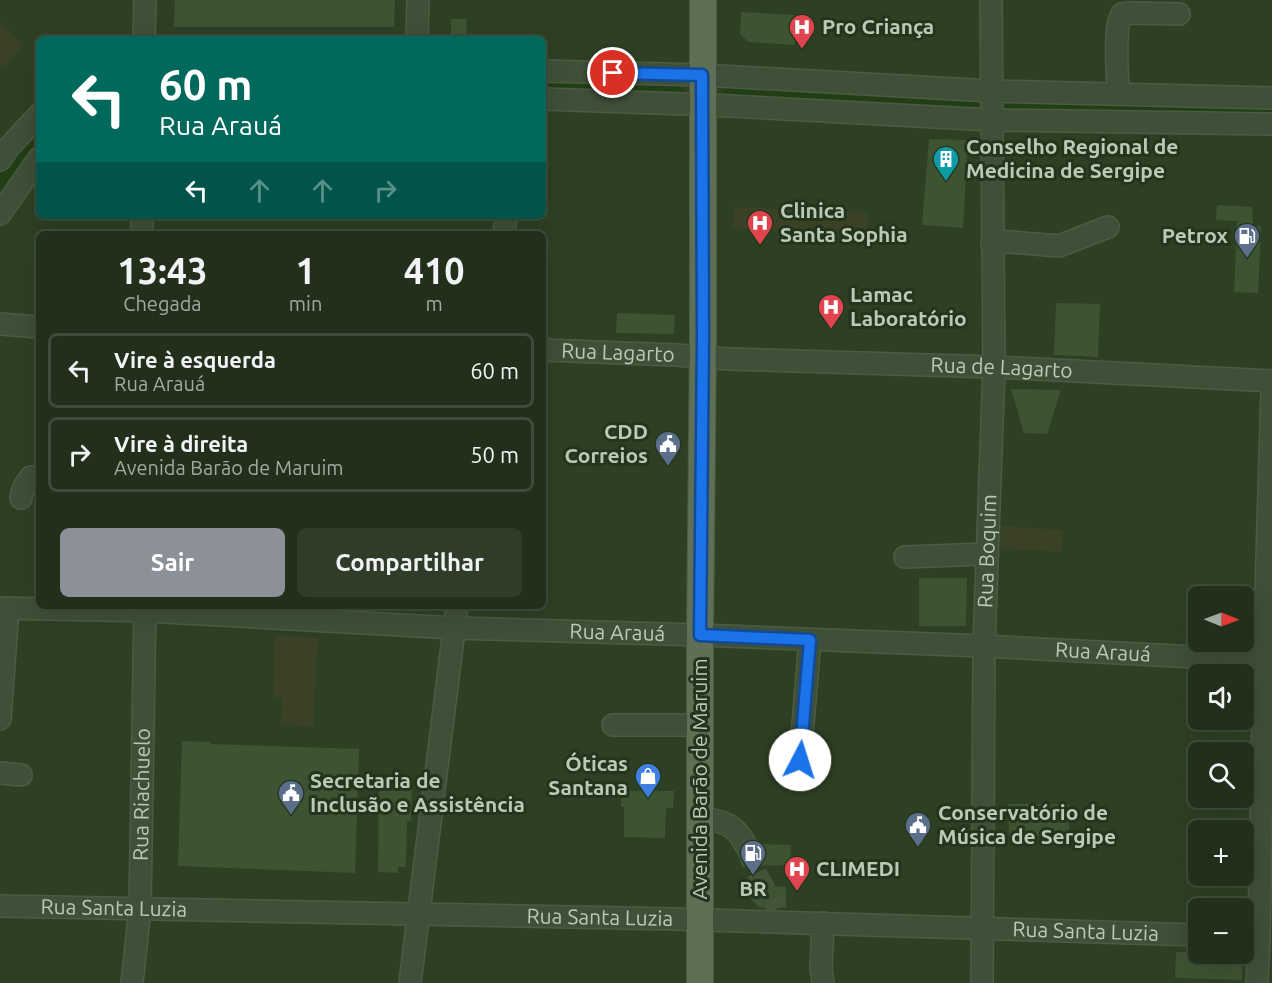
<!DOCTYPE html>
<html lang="pt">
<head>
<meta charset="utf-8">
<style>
  body { margin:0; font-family:Ubuntu,sans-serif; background:#2e3c28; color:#f1f3f6; height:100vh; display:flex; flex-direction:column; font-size:22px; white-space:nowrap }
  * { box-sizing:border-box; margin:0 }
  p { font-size:20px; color:#a2a9a3 }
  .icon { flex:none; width:33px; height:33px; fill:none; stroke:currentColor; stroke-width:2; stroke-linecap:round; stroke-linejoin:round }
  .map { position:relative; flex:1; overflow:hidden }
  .panel { position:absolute; left:36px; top:231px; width:510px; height:378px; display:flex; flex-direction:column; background:#22301b; border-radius:9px; box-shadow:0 6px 24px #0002,0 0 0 2px #3f4b3a }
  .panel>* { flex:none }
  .hud { position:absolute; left:36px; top:36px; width:510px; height:183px; border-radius:9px; box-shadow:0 6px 24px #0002,0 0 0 2px #3f4b3a; background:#00695c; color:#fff; overflow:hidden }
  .needle { width:39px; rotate:91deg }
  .tools { position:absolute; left:1188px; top:586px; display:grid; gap:12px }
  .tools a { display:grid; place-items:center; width:66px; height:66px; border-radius:9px; background:#22301b; box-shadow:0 6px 24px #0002,0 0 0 2px #3f4b3a; font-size:30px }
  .pin { position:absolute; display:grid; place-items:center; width:51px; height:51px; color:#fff; margin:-26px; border:3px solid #fff; border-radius:50%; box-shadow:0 2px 6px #0007 }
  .me { position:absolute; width:66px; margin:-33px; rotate:5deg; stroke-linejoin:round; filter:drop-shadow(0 0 4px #0008) }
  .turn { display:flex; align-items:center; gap:21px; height:126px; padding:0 24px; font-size:27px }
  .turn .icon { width:78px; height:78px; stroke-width:2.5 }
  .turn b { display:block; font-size:42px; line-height:51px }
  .lanes { display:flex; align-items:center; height:57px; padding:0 24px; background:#0003; justify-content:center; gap:30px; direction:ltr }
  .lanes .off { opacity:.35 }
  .eta { display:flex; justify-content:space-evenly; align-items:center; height:102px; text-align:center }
  .eta b { font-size:36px; font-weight:600; line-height:42px }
  .button { display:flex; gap:12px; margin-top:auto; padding:12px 24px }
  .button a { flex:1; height:69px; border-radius:9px; background:#8c9099; color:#fff; font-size:24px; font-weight:600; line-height:69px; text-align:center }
  .button a+a { background:#2e3c28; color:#f1f3f6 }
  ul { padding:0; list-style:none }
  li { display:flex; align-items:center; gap:18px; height:75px; margin:0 12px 9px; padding:0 12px; border:3px solid #3f4b3a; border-radius:9px }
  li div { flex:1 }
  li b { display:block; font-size:22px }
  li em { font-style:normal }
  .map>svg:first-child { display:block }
  .green { fill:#3b4126 }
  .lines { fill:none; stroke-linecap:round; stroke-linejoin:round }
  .canal { stroke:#223e16; stroke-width:15 }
  .building { fill:#3d5433 }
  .minor-tunnel { stroke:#42553a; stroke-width:21; stroke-dasharray:21 10; stroke-linecap:butt }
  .minor-casing { stroke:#4b5c44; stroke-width:24 }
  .major-casing { stroke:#4b5c44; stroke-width:28 }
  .minor { stroke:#3f4f38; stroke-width:21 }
  .major { stroke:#5e6f56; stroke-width:26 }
  .route-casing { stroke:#114b97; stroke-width:15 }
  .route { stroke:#1a73e8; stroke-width:10 }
  .labels { text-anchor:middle; stroke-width:6; stroke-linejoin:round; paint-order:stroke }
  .poi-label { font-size:21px; font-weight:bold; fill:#bacab4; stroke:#24351d; text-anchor:start }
  .street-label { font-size:21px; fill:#bacab4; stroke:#24351d }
</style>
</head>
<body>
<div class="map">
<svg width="1272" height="983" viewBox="0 0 1272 983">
  <rect width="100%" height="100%" fill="#2d4024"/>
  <path class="green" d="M 0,23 L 24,45 L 5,67 L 0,64 Z
    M 734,207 L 868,213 L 867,234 L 733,228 Z
    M 1001,526 L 1063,530 L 1062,552 L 1000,548 Z
    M 275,635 L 318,638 L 313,727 L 281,724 L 282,699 L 273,697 Z"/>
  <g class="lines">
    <path class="canal" d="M 543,87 L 676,92
      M 730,94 L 1019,104 L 1272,109
      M 0,184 L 16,160 L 39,134"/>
  </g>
  <path class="building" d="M 175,0 L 395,0 L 394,27 L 174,27 Z
    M 741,12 L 796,15 L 795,45 L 748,42 L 740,34 Z
    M 451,19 L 467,19 L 466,39 L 451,39 Z
    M 929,139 L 968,140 L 963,228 L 922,225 Z
    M 1217,205 L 1252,207 L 1253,226 L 1261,226 L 1258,293 L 1234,292 L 1237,221 L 1216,220 Z
    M 1056,303 L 1100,304 L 1098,357 L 1054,355 Z
    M 617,313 L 675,315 L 674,334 L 616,333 Z
    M 1011,389 L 1061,390 L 1047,434 L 1024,433 Z
    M 919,578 L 967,578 L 966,626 L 919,626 Z
    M 182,741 L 211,742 L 211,744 L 359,749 L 355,873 L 178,866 Z
    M 379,782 L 412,782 L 411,821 L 407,821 L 406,867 L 398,867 L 398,873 L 378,872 Z
    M 621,791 L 674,791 L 673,808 L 666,808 L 665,838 L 624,837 L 624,807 L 621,807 Z
    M 1008,804 L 1069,804 L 1069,836 L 1009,836 Z
    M 758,844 L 791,845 L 790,865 L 744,866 L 744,857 L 752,855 L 756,850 Z
    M 738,884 L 786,887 L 786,908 L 759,908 Z
    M 1176,952 L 1198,952 L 1198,954 L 1242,954 L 1242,980 L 1175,978 Z"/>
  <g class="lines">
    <path class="minor-tunnel" d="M 745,844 C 753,867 763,889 778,908"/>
    <g class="minor-casing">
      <g id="minor">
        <path d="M 144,39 L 145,0"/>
        <path d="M 417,39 L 418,0"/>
        <path d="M 543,71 L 702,75 L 991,91 L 1272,98"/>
        <path d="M 1118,94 C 1118,76 1113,28 1122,14 L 1130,13 L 1179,14"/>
        <path d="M 543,99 L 712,105 L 991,120 L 1272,124"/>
        <path d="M 0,160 L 9,147 L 39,115"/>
        <path d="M 0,214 L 39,158"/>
        <path d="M 142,234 L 142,216"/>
        <path d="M 504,234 L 506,216"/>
        <path d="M 992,243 L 998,241 L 1059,246 L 1108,227"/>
        <path d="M 0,324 L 39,327"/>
        <path id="s1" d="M 543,350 L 676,355 L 730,359 L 994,367 L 1272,381"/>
        <path d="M 21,498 C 22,489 25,484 31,477 L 39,477"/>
        <path d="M 905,557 L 987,554"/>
        <path id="s2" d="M 0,608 L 145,611 L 455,628 L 700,635 L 984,646 L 1272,661"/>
        <path d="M 0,719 L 8,609"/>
        <path d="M 613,725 L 701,725"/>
        <path d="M 800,760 L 810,640"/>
        <path d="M 0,773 L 21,775"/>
        <path d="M 701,817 C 722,822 735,823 745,844"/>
        <path id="s3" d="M 0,906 L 675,919 L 1198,935"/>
        <path id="s4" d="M 132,983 L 140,908 L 145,606"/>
        <path d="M 410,983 L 457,606"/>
        <path d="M 823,983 L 821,968 L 823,923"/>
        <path id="s5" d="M 982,983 L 984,646 L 994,367 L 991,0"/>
        <path d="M 1257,983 L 1259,937 L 1264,661 L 1272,390"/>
      </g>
    </g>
    <g class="major-casing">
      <path id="major" d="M 700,983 L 700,635 L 703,338 L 703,0"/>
    </g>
    <use href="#minor" class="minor"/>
    <use href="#major" class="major"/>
  </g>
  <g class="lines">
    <g class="route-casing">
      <path id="route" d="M 613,73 L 702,75 L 703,338 L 700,635 L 810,640 L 800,760"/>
    </g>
    <use href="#route" class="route"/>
  </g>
  <defs>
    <g id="hospital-pin" transform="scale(1.35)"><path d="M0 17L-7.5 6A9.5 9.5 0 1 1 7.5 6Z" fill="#e0444e" stroke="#24351d"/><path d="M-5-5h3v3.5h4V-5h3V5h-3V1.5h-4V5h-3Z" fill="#fff"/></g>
    <g id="building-pin" transform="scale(1.35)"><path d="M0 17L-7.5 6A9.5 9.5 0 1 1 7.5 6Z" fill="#0f9aa8" stroke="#24351d"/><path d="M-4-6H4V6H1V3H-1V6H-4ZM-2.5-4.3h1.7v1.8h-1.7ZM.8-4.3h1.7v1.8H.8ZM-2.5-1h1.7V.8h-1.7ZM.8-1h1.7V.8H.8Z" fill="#fff"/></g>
    <g id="fuel-pin" transform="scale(1.35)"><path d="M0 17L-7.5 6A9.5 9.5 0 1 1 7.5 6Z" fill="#5c6f8a" stroke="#24351d"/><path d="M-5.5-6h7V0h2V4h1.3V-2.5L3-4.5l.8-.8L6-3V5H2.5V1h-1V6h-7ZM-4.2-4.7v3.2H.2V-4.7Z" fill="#fff"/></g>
    <g id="civic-pin" transform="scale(1.35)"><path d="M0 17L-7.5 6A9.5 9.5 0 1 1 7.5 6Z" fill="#5c6f8a" stroke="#24351d"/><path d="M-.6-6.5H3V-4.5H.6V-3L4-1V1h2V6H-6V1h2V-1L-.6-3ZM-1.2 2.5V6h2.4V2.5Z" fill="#fff"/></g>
    <g id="shop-pin" transform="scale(1.35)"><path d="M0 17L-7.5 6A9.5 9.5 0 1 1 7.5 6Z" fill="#3f7fe0" stroke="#24351d"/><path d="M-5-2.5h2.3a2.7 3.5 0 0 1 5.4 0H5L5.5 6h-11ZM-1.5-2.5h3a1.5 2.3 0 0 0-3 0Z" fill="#fff"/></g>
  </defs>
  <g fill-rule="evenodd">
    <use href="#hospital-pin" x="802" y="27"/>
    <use href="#building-pin" x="946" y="159"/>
    <use href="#hospital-pin" x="760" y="223"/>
    <use href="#fuel-pin" x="1247" y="236"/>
    <use href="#hospital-pin" x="831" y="307"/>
    <use href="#civic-pin" x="668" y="444"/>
    <use href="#shop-pin" x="648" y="776"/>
    <use href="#civic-pin" x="291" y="793"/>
    <use href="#civic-pin" x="918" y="825"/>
    <use href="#fuel-pin" x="753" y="853"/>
    <use href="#hospital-pin" x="797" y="869"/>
  </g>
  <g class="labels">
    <g class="poi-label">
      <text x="822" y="34">Pro Criança</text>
      <text x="966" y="154">Conselho Regional de<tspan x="966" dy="24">Medicina de Sergipe</tspan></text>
      <text x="780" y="218">Clinica<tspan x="780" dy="24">Santa Sophia</tspan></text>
      <text x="1228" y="243" text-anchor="end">Petrox</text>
      <text x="850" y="302">Lamac<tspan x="850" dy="24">Laboratório</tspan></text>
      <text x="648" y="439" text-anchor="end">CDD<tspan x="648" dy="24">Correios</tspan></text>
      <text x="628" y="771" text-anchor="end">Óticas<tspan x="628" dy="24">Santana</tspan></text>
      <text x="310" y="788">Secretaria de<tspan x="310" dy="24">Inclusão e Assistência</tspan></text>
      <text x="938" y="820">Conservatório de<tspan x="938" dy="24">Música de Sergipe</tspan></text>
      <text x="816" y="876">CLIMEDI</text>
      <text x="753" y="896" text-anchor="middle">BR</text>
    </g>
    <g class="street-label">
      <text dy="7" stroke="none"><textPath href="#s1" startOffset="75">Rua Lagarto</textPath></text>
      <text dy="7" stroke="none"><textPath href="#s1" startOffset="459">Rua de Lagarto</textPath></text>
      <text dy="7" stroke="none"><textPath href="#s5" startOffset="432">Rua Boquim</textPath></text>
      <text dy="7" stroke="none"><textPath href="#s2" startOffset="618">Rua Arauá</textPath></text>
      <text dy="7" stroke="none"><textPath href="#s2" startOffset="1104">Rua Arauá</textPath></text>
      <text transform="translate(700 779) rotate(-90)" y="7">Avenida Barão de Maruim</text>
      <text dy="7" stroke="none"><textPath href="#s4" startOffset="189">Rua Riachuelo</textPath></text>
      <text dy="7" stroke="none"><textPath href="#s3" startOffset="114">Rua Santa Luzia</textPath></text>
      <text dy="7" stroke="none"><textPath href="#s3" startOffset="600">Rua Santa Luzia</textPath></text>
      <text dy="7" stroke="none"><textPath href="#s3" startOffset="1086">Rua Santa Luzia</textPath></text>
    </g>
  </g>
</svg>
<div class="tools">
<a><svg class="needle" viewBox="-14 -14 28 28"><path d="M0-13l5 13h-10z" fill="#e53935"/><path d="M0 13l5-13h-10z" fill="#a2a9a3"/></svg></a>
<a><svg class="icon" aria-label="sound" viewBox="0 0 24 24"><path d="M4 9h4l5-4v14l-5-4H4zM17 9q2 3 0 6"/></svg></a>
<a><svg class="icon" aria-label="search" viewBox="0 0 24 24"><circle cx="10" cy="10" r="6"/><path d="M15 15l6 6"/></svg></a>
<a>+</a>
<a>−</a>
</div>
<div class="pin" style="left:613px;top:73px;background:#d93025"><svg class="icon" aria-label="arrive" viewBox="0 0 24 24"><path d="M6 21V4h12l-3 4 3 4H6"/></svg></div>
<svg class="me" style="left:800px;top:760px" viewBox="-20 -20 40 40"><circle r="19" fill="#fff"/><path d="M0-13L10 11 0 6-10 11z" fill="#1a73e8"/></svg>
<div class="hud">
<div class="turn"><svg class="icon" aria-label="left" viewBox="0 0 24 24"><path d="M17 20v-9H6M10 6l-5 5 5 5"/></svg><div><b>60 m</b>Rua Arauá</div></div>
<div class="lanes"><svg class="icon" aria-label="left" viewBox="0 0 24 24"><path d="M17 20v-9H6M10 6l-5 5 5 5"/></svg><svg class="icon off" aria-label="ahead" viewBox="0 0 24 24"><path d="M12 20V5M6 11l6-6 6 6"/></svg><svg class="icon off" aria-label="ahead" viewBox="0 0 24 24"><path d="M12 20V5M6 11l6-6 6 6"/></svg><svg class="icon off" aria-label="right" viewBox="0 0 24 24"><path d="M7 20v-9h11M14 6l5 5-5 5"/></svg></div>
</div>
<section class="panel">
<div class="eta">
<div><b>13:43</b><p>Chegada</p></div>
<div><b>1</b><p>min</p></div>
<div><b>410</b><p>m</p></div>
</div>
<ul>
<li><svg class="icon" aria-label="left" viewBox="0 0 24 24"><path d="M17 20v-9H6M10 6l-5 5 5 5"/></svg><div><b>Vire à esquerda</b><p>Rua Arauá</p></div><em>60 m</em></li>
<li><svg class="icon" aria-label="right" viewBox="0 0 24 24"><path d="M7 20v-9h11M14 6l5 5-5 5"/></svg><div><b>Vire à direita</b><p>Avenida Barão de Maruim</p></div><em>50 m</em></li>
</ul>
<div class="button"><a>Sair</a><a>Compartilhar</a></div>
</section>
</div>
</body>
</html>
